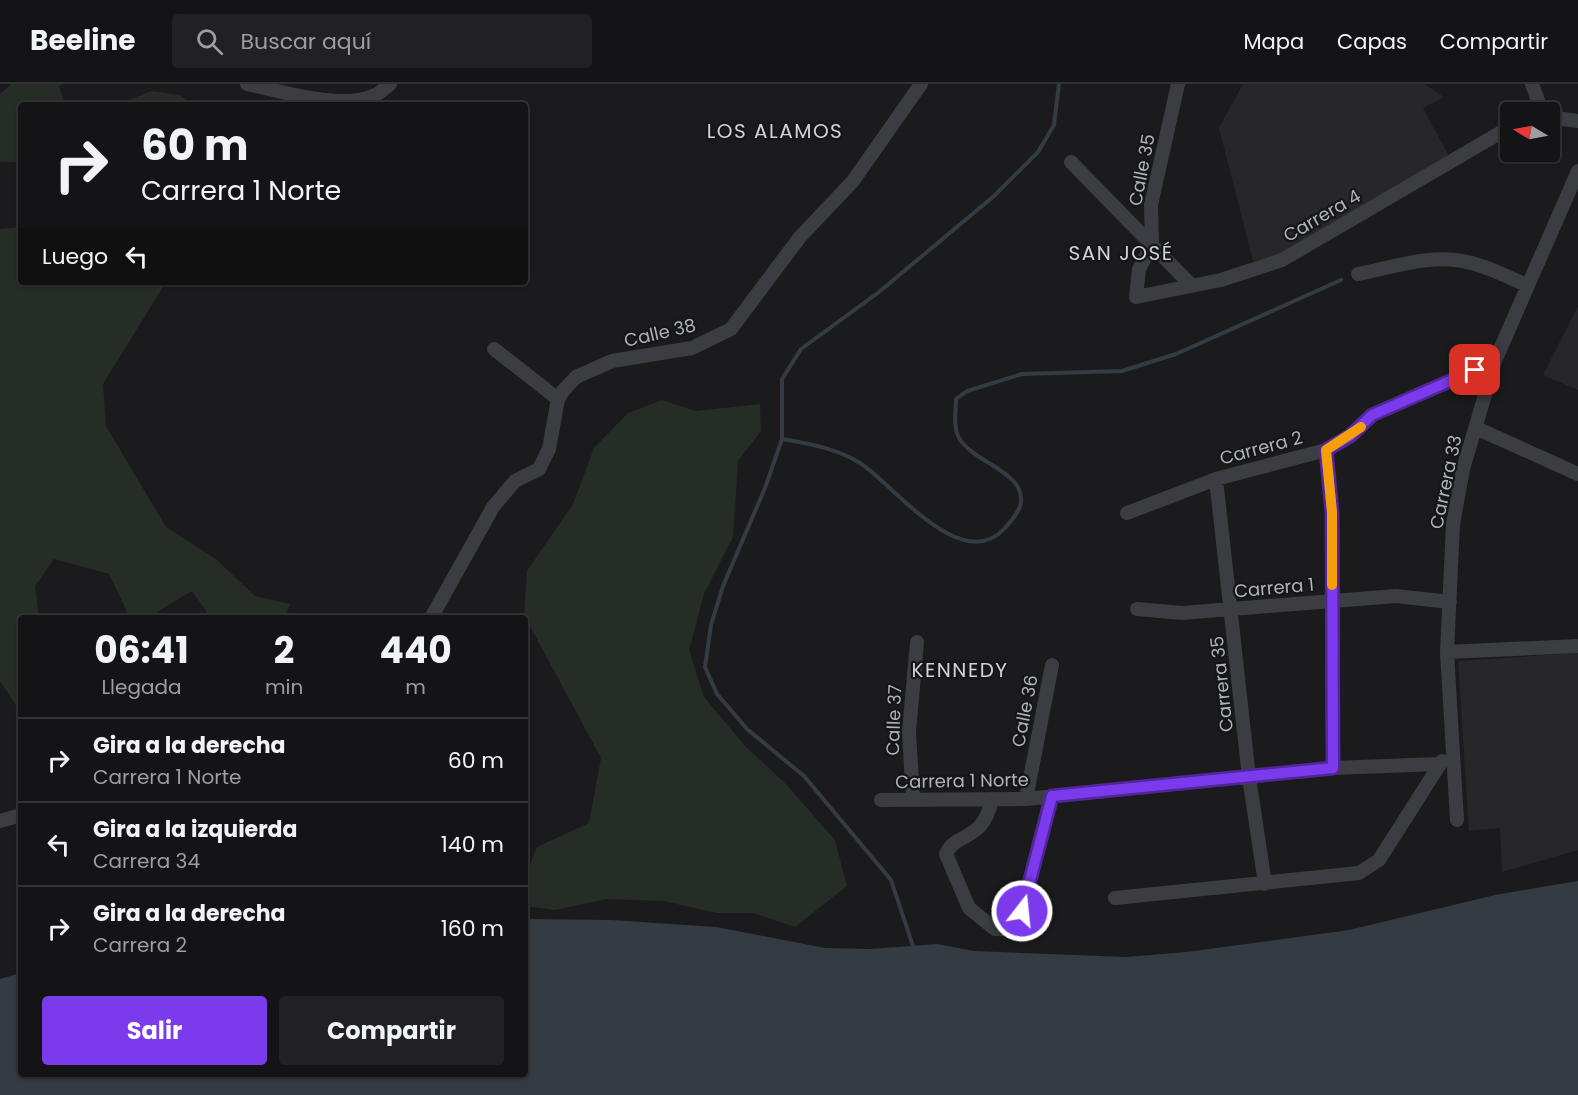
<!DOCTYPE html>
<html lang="es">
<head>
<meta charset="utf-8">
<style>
  body { margin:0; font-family:Poppins,sans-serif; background:#212123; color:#f1f3f6; height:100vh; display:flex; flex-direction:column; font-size:22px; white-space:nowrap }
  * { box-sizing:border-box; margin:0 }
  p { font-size:20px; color:#9d9ea1 }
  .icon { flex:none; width:33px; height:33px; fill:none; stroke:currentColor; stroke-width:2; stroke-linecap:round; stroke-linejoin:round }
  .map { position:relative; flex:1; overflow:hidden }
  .sheet { position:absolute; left:18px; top:531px; width:510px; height:462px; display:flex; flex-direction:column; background:#141416; border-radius:6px; box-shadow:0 2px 4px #0004,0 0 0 2px #333335 }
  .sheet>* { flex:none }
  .top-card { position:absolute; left:18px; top:18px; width:510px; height:183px; border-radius:6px; box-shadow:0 2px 4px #0004,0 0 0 2px #333335; background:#141416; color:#f1f3f6; overflow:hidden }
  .needle { width:39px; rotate:280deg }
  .tools { position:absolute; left:1500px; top:18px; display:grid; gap:12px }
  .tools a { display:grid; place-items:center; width:60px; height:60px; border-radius:6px; background:#141416; box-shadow:0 2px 4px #0004,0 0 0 2px #333335; font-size:30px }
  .pin { position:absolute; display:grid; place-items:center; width:51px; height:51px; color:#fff; margin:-26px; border-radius:12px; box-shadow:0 3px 9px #0006 }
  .me { position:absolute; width:66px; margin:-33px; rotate:16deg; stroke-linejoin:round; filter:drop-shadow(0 0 4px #0008) }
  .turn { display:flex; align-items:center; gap:21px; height:126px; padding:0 24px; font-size:27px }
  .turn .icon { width:78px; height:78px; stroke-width:2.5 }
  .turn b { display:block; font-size:42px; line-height:51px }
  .then { display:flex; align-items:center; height:57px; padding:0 24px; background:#0003; gap:12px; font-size:22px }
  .eta { display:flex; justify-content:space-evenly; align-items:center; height:102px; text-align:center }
  .eta b { font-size:36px; font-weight:700; line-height:42px }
  .cta { display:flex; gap:12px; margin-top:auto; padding:12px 24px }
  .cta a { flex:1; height:69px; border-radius:6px; background:#7c3aed; color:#fff; font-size:24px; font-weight:700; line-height:69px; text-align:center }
  .cta a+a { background:#212123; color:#f1f3f6 }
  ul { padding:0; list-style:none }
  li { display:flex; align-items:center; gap:18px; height:84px; padding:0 24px; border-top:2px solid #333335 }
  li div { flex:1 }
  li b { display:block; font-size:22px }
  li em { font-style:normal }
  header { display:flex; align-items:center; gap:36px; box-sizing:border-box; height:84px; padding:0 30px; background:#141416; border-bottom:2px solid #333335 }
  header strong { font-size:28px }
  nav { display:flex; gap:33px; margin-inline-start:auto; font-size:21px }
  .search { width:420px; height:54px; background:#212123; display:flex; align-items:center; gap:15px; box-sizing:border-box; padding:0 21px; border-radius:6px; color:#9d9ea1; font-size:22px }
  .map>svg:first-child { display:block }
  .built { fill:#27272a }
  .green { fill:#252d26 }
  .water { fill:#333c42 }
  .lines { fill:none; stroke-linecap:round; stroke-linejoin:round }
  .stream { stroke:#333c42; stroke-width:4 }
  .minor { stroke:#3c3d42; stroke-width:14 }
  .route-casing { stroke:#51269a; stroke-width:15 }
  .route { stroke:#7c3aed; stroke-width:10 }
  .slow { stroke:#f59e0b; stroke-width:10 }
  .labels { text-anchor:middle; stroke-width:4.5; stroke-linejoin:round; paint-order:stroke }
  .street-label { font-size:18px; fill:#aeb3bb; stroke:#161618 }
  .neighbourhood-label { font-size:20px; letter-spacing:1.5px; fill:#cfd2d8; stroke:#161618 }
</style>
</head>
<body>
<header>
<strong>Beeline</strong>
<div class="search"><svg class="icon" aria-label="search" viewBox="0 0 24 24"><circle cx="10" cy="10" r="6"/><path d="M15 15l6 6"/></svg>Buscar aquí</div>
<nav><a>Mapa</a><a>Capas</a><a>Compartir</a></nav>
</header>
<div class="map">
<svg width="1578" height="1011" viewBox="0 0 1578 1011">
  <rect width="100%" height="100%" fill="#1b1b1d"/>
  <path class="built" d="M 1243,0 L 1424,0 L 1444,13 L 1423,24 L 1450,74 L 1278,172 L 1253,177 L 1219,44 Z
    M 1578,222 L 1578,306 L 1543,291 Z
    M 1578,569 L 1578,766 L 1502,788 L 1500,744 L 1469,747 L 1458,577 Z"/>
  <path class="green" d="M 11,0 L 63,0 L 59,2 L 65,21 L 21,21 L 21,78 L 0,78 L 0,10 Z
    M 151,7 L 179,11 L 195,21 L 118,21 Z
    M 21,143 L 21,198 L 166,198 L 103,300 L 106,342 L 166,443 L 216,475 L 255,512 L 290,520 L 284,534 L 207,534 L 206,527 L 192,507 L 147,534 L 130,534 L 109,490 L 54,475 L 35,502 L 39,534 L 21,534 L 21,629 L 0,597 L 0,145 Z
    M 662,316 L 696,327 L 760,320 L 761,347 L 738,377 L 733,453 L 704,510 L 689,566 L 704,613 L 746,663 L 784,698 L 835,756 L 847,802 L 795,843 L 754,829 L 717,829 L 663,817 L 607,815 L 555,826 L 525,822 L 525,792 L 537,763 L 589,739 L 601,674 L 524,531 L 527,487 L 573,420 L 594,364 L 628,329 Z"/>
  <path class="water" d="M 1578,797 L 1578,1011 L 0,1011 L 0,895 L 21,889 L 21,990 L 525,990 L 525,835 L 611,836 L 716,843 L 825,864 L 871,865 L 937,860 L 974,867 L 1126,873 L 1187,868 L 1349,846 L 1495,811 Z"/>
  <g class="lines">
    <path class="stream" d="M 782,355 C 810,360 836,364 860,379 C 893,400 961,491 1004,445 C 1010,438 1020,428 1021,418 C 1024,386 970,378 958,352 C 953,341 956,327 956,315 L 967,307 L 1022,290 L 1122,287 L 1176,270 L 1341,196
      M 914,865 L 891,796 L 804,692 L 747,645 L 717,610 L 705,583 L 711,541 L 723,502 L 765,404 L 782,355 L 782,295 L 801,265 L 879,208 L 994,112 L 1038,68 L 1054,41 L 1059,0"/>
    <path class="minor" d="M 247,0 C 280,7 344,27 375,11 C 380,9 385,4 390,0
      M 1178,0 L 1151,121 L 1152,161 L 1139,185 L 1136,213 L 1221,196 L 1282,176 L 1510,43
      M 1532,0 L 1542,28
      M 1550,33 L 1578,37
      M 1071,78 L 1192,202
      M 1358,190 C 1389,184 1424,172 1456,176 C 1480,179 1504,191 1526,201
      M 494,265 L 558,315
      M 1476,344 L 1578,390
      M 1326,366 L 1332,428 L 1333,684
      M 1216,395 L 1249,693 L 1265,800
      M 1127,429 L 1216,395 L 1326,366 L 1351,352 L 1372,331 L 1495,277
      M 1137,525 L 1182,529 L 1396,512 L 1450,518
      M 431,534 L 493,423 L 515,397 L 539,385 L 549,365 L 558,315 L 563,307 L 576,293 L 612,277 L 692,264 L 731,245 L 800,153 L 853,97 L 921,0
      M 1447,568 L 1578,562
      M 992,715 C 983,759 956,747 946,770 L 969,824 L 995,845 L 1017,846 L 1051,712
      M 1026,715 L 1052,581
      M 881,716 L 1026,715 L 1333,684 L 1438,680
      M 913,716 L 909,648 L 917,558
      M 1457,736 L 1447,568 L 1453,440 L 1463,385 L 1495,277 L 1578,87
      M 0,737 L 21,731
      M 1115,814 L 1359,789 L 1379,776 L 1442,677"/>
  </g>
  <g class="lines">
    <g class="route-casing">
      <path id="route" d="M 1022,827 L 1052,712 L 1333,684 L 1332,428 L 1326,366 L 1350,352 L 1372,331 L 1475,286"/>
    </g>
    <use href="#route" class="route"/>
    <path class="slow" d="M 1332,501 L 1332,428 L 1326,366 L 1361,343"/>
  </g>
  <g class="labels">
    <g class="street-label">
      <text transform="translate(1142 86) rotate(-79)" y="6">Calle 35</text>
      <text transform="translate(1322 132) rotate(-30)" y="6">Carrera 4</text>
      <text transform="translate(660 249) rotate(-13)" y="6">Calle 38</text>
      <text transform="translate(1261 364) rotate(-15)" y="6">Carrera 2</text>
      <text transform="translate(1446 398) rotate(-78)" y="6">Carrera 33</text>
      <text transform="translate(1274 504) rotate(-5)" y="6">Carrera 1</text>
      <text transform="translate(1222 600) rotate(-96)" y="6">Carrera 35</text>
      <text transform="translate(1025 627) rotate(-79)" y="6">Calle 36</text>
      <text transform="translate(894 636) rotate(-88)" y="6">Calle 37</text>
      <text transform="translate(962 697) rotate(-1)" y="6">Carrera 1 Norte</text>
    </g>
    <g class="neighbourhood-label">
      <text x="775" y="54">LOS ALAMOS</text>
      <text x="1121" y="176">SAN JOSÉ</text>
      <text x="960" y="593">KENNEDY</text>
    </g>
  </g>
</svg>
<div class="tools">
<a><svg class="needle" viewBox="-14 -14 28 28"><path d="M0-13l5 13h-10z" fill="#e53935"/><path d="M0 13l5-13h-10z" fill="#9d9ea1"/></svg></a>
</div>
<div class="pin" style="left:1475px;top:286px;background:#d93025"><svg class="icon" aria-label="arrive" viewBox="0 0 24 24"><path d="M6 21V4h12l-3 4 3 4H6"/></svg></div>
<svg class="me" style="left:1022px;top:827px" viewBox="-20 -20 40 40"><circle r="17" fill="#7c3aed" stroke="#fff" stroke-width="3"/><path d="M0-11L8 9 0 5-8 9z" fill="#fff"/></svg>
<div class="top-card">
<div class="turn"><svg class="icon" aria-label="right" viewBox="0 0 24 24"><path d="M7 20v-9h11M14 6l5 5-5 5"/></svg><div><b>60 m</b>Carrera 1 Norte</div></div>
<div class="then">Luego<svg class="icon" aria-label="left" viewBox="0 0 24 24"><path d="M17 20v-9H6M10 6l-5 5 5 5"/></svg></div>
</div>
<section class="sheet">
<div class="eta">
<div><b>06:41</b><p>Llegada</p></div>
<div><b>2</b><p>min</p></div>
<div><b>440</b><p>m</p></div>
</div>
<ul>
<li><svg class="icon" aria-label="right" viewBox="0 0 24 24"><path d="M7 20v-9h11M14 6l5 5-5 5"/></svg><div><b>Gira a la derecha</b><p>Carrera 1 Norte</p></div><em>60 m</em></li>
<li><svg class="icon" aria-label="left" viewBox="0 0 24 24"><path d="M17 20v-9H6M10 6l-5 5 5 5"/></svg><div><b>Gira a la izquierda</b><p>Carrera 34</p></div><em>140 m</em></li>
<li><svg class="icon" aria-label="right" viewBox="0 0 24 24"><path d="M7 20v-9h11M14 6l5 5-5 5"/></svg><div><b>Gira a la derecha</b><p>Carrera 2</p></div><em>160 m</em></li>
</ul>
<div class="cta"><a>Salir</a><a>Compartir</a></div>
</section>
</div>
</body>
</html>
